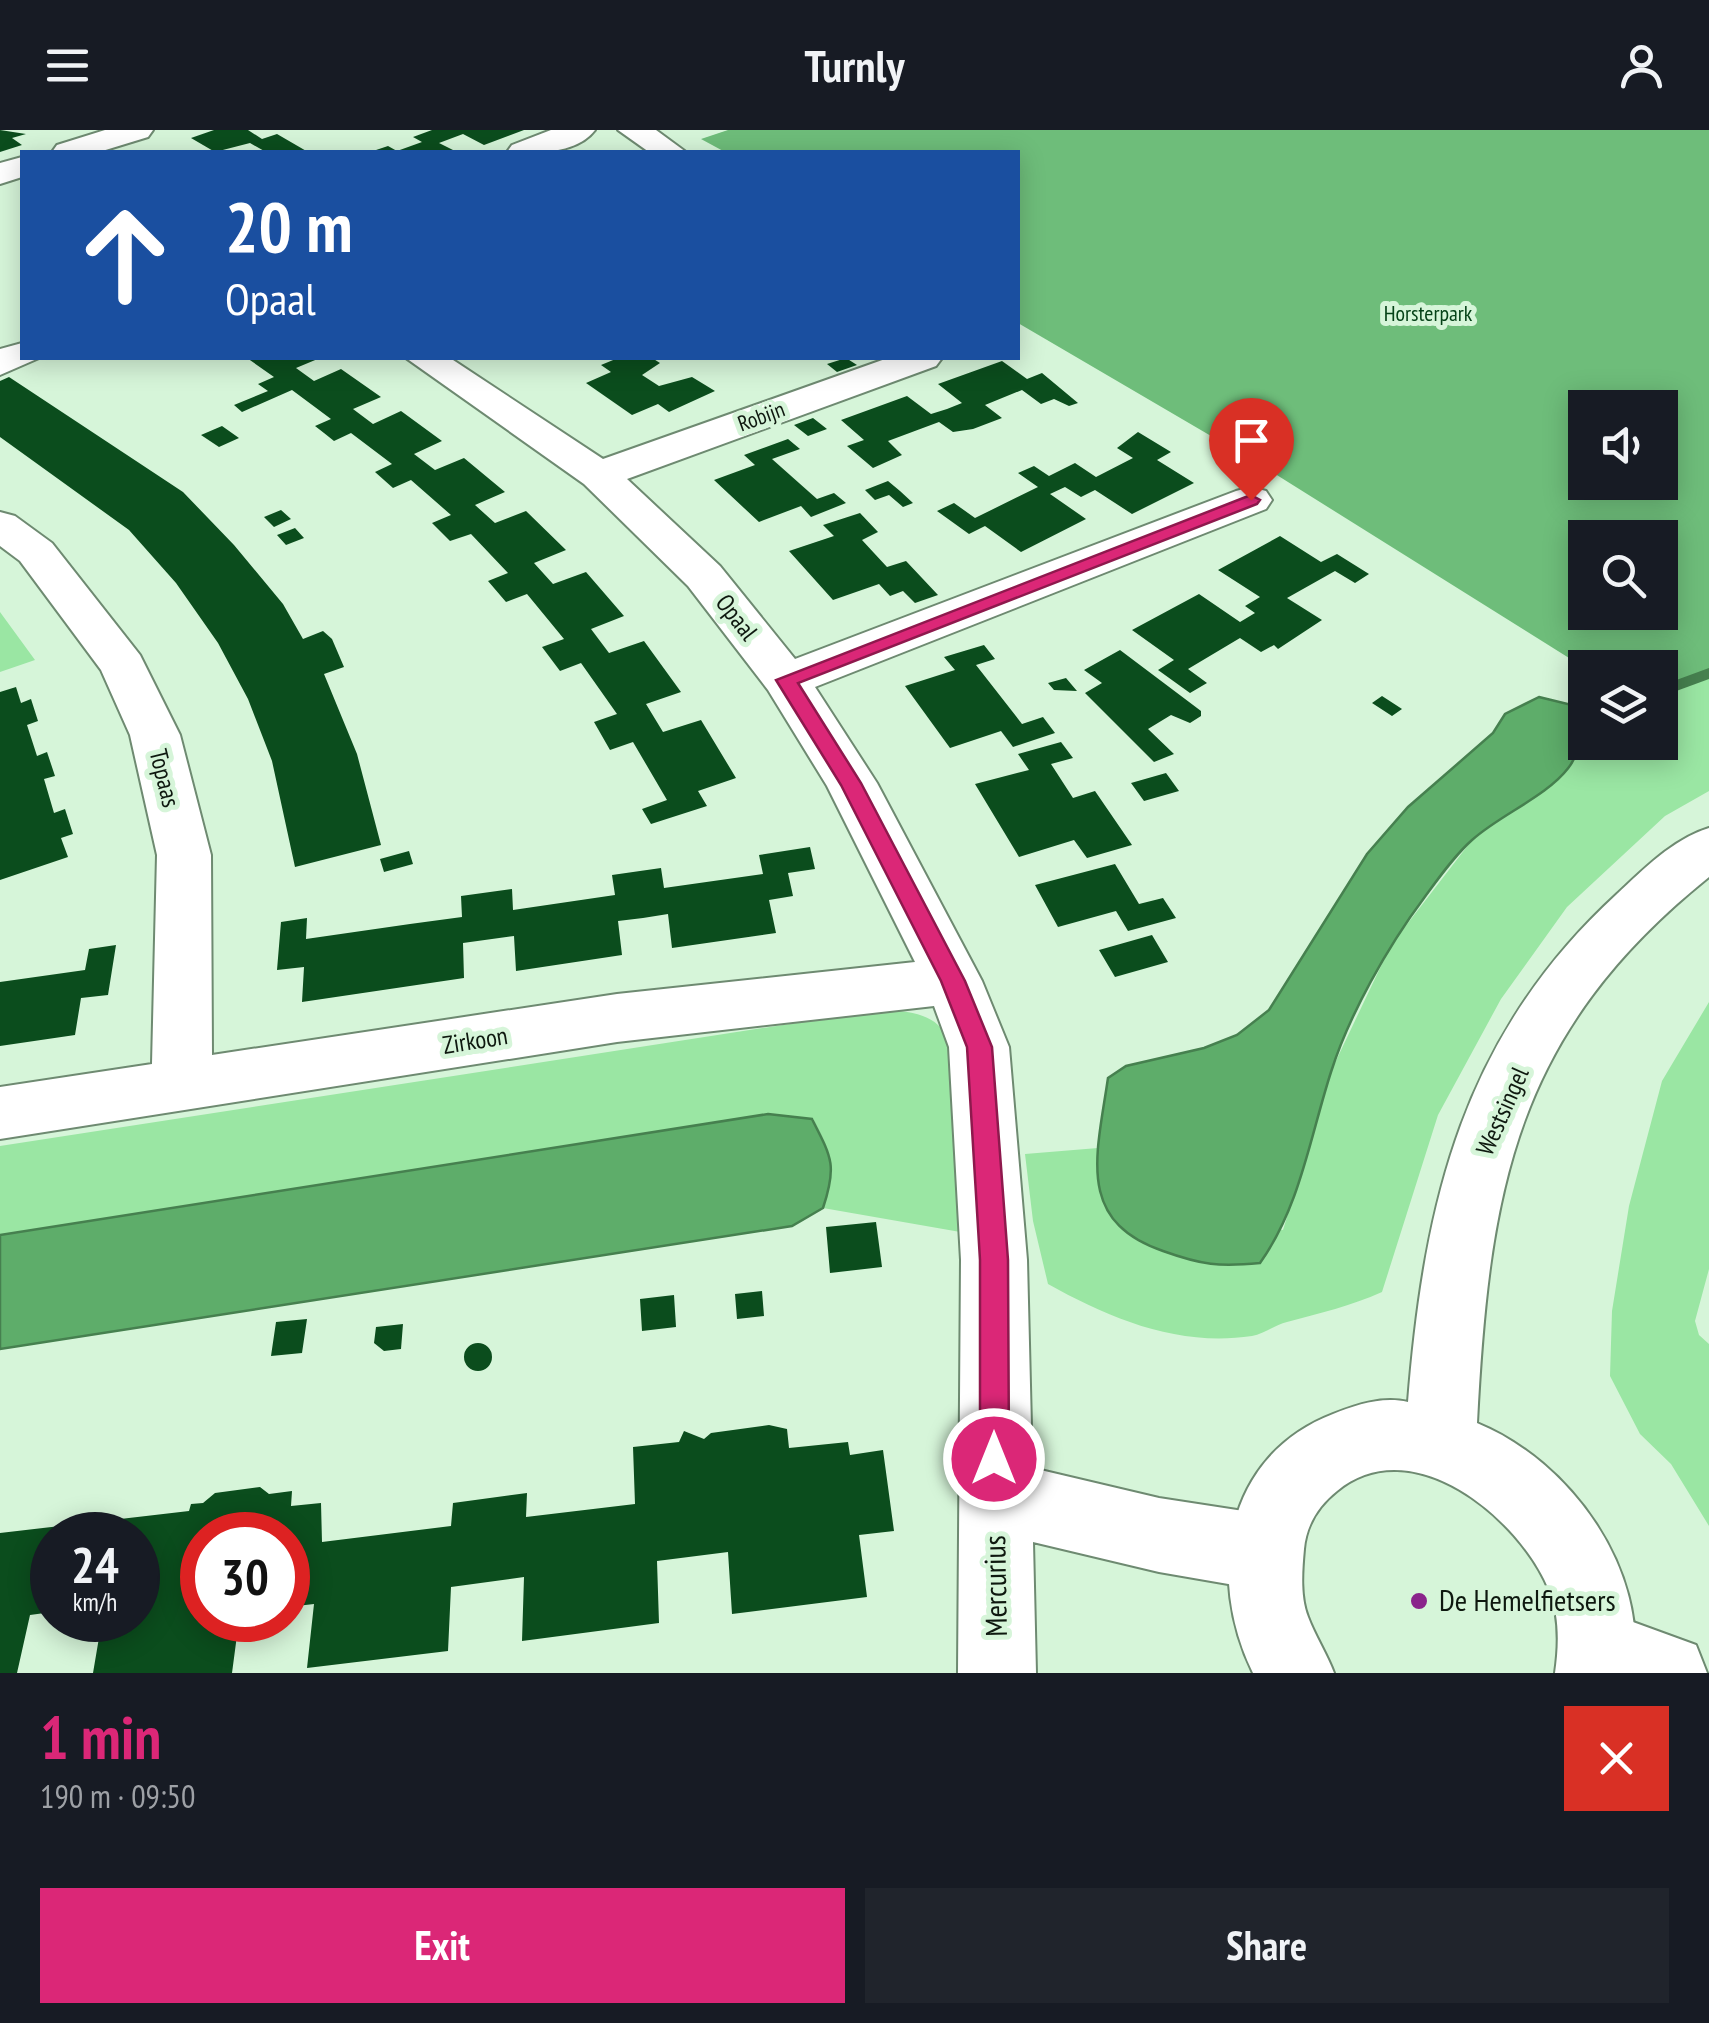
<!DOCTYPE html>
<html lang="en">
<head>
<meta charset="utf-8">
<style>
  body { margin:0; font-family:"PT Sans Narrow",sans-serif; background:#20242c; color:#f1f3f6; height:100vh; display:flex; flex-direction:column; font-size:38px; white-space:nowrap }
  * { box-sizing:border-box; margin:0 }
  p { font-size:32px; color:#9ea1a6 }
  .icon { flex:none; width:55px; height:55px; fill:none; stroke:currentColor; stroke-width:2; stroke-linecap:round; stroke-linejoin:round }
  .map { position:relative; height:1543px; overflow:hidden }
  .panel { display:flex; flex-direction:column; background:#171b24; flex:1 }
  .panel>* { flex:none }
  .banner { position:absolute; left:20px; top:20px; width:1000px; height:210px; border-radius:0px; box-shadow:0 5px 25px #0003; background:#1a4fa0; color:#fff; overflow:hidden }
  .fabs { position:absolute; left:1568px; top:260px; display:grid; gap:20px }
  .fabs a { display:grid; place-items:center; width:110px; height:110px; border-radius:0px; background:#171b24; box-shadow:0 5px 25px #0003; font-size:50px }
  .speed { position:absolute; left:30px; top:1382px; display:flex; gap:20px; font-size:50px; font-weight:700; text-align:center }
  .speed>* { display:grid; place-content:center; width:130px; height:130px; border-radius:50%; background:#171b24; box-shadow:0 5px 25px #0003; line-height:1 }
  .speed small { font-size:25px; font-weight:400 }
  .speed .limit { border:15px solid #d22; background:#fff; color:#111 }
  .pin { position:absolute; display:grid; place-items:center; width:85px; height:85px; color:#fff; margin:-102px -42px; border-radius:50% 50% 50% 0; rotate:-45deg; box-shadow:0 0 10px #0007 }
  .pin .icon { rotate:45deg }
  .me { position:absolute; width:110px; margin:-55px; rotate:0deg; stroke-linejoin:round; filter:drop-shadow(0 0 8px #0008) }
  .turn { display:flex; align-items:center; gap:35px; height:210px; padding:0 40px; font-size:45px }
  .turn .icon { width:130px; height:130px; stroke-width:2.5 }
  .turn b { display:block; font-size:70px; line-height:85px }
  .round { display:grid; place-items:center; flex:none; width:105px; height:105px; border-radius:0px; background:#20242c }
  .head { display:flex; align-items:center; justify-content:space-between; height:170px; padding:0 40px }
  h1 { font-size:60px; font-weight:700; line-height:75px; color:#db2777 }
  .action { display:flex; gap:20px; margin-top:auto; padding:20px 40px }
  .action a { flex:1; height:115px; border-radius:0px; background:#db2777; color:#fff; font-size:40px; font-weight:700; line-height:115px; text-align:center }
  .action a+a { background:#20242c; color:#f1f3f6 }
  header { display:flex; justify-content:space-between; align-items:center; height:130px; padding:0 40px; background:#171b24; font-size:45px; font-weight:700 }
  .map>svg:first-child { display:block }
  .green { fill:#9ae6a3; fill-rule:evenodd }
  .forest { fill:#6ebd7a; fill-rule:evenodd }
  .water { fill:#5ead6a; stroke:#46804f; stroke-width:2.5 }
  .lines { fill:none; stroke-linecap:round; stroke-linejoin:round }
  .stream { fill:#46804f; fill-rule:evenodd }
  .building { fill:#0b4d1d }
  .minor-casing { stroke:#6e8a71; stroke-width:4 }
  .tertiary-casing { stroke:#6e8a71; stroke-width:4 }
  .minor { fill:#fff; fill-rule:evenodd }
  .tertiary { fill:#fff; fill-rule:evenodd }
  .route { fill:#db2777; stroke:#8e194d; stroke-width:2.5 }
  .poi-dot { fill:#8a248b; stroke:#d6f5d9; stroke-width:4 }
  .labels { text-anchor:middle; stroke-width:10; stroke-linejoin:round; paint-order:stroke }
  .far-park-label { font-size:22px; fill:#064318; stroke:#d6f5d9 }
  .far-street-label { font-size:22px; fill:#0e180f; stroke:#d6f5d9 }
  .street-label { font-size:25px; fill:#0e180f; stroke:#d6f5d9 }
  .near-street-label { font-size:30px; fill:#0e180f; stroke:#d6f5d9 }
  .near-poi-label { font-size:30px; fill:#0e180f; stroke:#d6f5d9; text-anchor:start }
</style>
</head>
<body>
<header><svg class="icon" aria-label="menu" viewBox="0 0 24 24"><path d="M4 6h16M4 12h16M4 18h16"/></svg>Turnly<svg class="icon" aria-label="person" viewBox="0 0 24 24"><circle cx="12" cy="8" r="4"/><path d="M4 21q1-7 8-7t8 7"/></svg></header>
<div class="map">
<svg width="1709" height="1543" viewBox="0 0 1709 1543">
  <rect width="100%" height="100%" fill="#d6f5d9"/>
  <path class="green" d="M 1709,0 L 1709,661 L 1665,686 L 1567,777 L 1501,869 L 1438,985 L 1382,1162 C 1351,1176 1320,1183 1287,1192 C 1275,1195 1264,1204 1252,1206 C 1178,1217 1111,1189 1048,1154 L 1033,1091 L 1025,1024 L 1098,1018 L 1101,1057 L 1283,1100 L 1333,937 L 1391,815 L 1472,710 L 1563,645 L 1583,597 L 1580,592 L 1585,590 L 1585,612 L 1660,612 L 1660,562 L 1695,548 L 1018,155 L 1018,22 ZM 1585,278 L 1660,278 L 1660,352 L 1585,352 ZM 1585,408 L 1660,408 L 1660,482 L 1585,482 Z
    M 0,482 L 35,530 L 0,542 Z
    M 1709,872 L 1709,1139 L 1695,1191 L 1699,1205 L 1709,1214 L 1709,1396 L 1671,1334 L 1640,1304 L 1610,1246 L 1612,1181 L 1629,1076 L 1662,951 Z
    M 886,879 C 904,882 924,882 938,895 C 970,925 965,1058 966,1103 L 823,1078 C 837,1036 833,1028 813,989 L 769,984 L 0,1105 L 0,1016 Z"/>
  <path class="forest" d="M 728,0 L 1709,0 L 1709,543 L 1660,562 L 1660,538 L 1585,538 L 1264,337 L 1018,193 L 1018,22 L 725,22 L 701,9 ZM 1585,278 L 1660,278 L 1660,352 L 1585,352 ZM 1585,408 L 1660,408 L 1660,482 L 1585,482 Z"/>
  <path class="water" d="M 1539,567 L 1572,575 C 1607,648 1516,670 1472,710 C 1454,726 1438,749 1424,768 C 1388,816 1349,885 1331,942 C 1310,1007 1300,1077 1260,1133 C 1219,1137 1202,1135 1163,1121 C 1075,1091 1097,1024 1108,948 L 1126,936 L 1204,918 L 1237,905 L 1269,880 L 1367,724 L 1408,677 L 1493,603 L 1505,584 Z
    M 768,984 L 812,989 C 832,1028 837,1036 823,1078 L 792,1096 L 0,1219 L 0,1105 Z"/>
  <g class="lines">
    <path class="stream" d="M 1709,538 L 1709,549 L 1660,567 L 1660,556 Z"/>
  </g>
  <path class="building" d="M 0,0 L 26,4 L 12,8 L 22,15 L 0,22 Z
    M 214,0 L 248,0 L 262,9 L 277,4 L 308,22 L 266,22 L 250,13 L 215,22 L 191,8 Z
    M 432,0 L 524,0 L 484,15 L 463,4 L 439,13 L 457,22 L 370,22 L 388,16 L 397,21 L 422,12 L 413,7 Z
    M 247,228 L 320,228 L 296,238 L 314,251 L 341,239 L 381,267 L 353,279 L 373,294 L 401,281 L 442,311 L 414,324 L 435,340 L 464,328 L 505,362 L 475,375 L 495,393 L 526,381 L 566,420 L 534,433 L 553,454 L 586,442 L 624,486 L 591,499 L 609,523 L 644,511 L 681,562 L 646,574 L 663,602 L 701,590 L 736,648 L 698,661 L 707,676 L 651,694 L 642,679 L 667,670 L 633,612 L 610,620 L 594,592 L 617,584 L 581,533 L 560,541 L 542,517 L 564,509 L 527,464 L 506,472 L 488,451 L 508,443 L 471,404 L 450,411 L 432,393 L 451,385 L 411,350 L 393,358 L 375,342 L 392,334 L 351,303 L 334,311 L 324,303 L 315,296 L 331,289 L 292,260 L 242,282 L 234,275 L 268,261 L 258,254 L 274,247 Z
    M 618,228 L 652,228 L 660,233 L 642,245 L 659,256 L 692,247 L 715,261 L 669,282 L 658,274 L 632,285 L 586,253 L 611,242 L 601,235 Z
    M 846,228 L 857,235 L 837,242 L 827,234 Z
    M 1002,231 L 1027,249 L 1042,243 L 1078,273 L 1069,276 L 1054,269 L 1041,274 L 1022,260 L 985,275 L 1002,288 L 973,299 L 953,302 L 939,292 L 888,311 L 902,325 L 873,338 L 847,316 L 864,310 L 841,290 L 907,266 L 931,284 L 947,279 L 962,273 L 938,254 Z
    M 9,247 L 183,362 L 234,415 L 283,474 L 303,509 L 323,501 L 332,509 L 344,537 L 324,544 L 357,624 L 381,715 L 295,737 L 272,631 L 248,569 L 218,513 L 176,453 L 129,400 L 0,307 L 0,251 Z
    M 813,288 L 827,299 L 808,306 L 794,295 Z
    M 222,296 L 239,308 L 219,317 L 201,305 Z
    M 1138,302 L 1171,322 L 1157,330 L 1194,353 L 1132,384 L 1095,360 L 1081,367 L 1065,357 L 1050,364 L 1086,389 L 1021,422 L 985,396 L 969,404 L 937,381 L 954,373 L 975,388 L 1038,357 L 1018,343 L 1034,336 L 1049,346 L 1075,333 L 1096,347 L 1133,328 L 1117,318 Z
    M 788,309 L 800,319 L 772,329 L 817,369 L 834,363 L 846,373 L 811,387 L 801,376 L 759,392 L 714,350 L 755,335 L 744,325 Z
    M 888,351 L 900,361 L 913,373 L 903,377 L 889,365 L 875,370 L 865,360 Z
    M 281,380 L 291,389 L 274,397 L 264,387 Z
    M 860,383 L 878,402 L 862,410 L 874,423 L 887,437 L 906,431 L 938,465 L 915,473 L 903,461 L 890,466 L 879,454 L 833,470 L 789,421 L 834,406 L 823,395 Z
    M 295,398 L 304,408 L 286,415 L 277,405 Z
    M 1280,406 L 1321,432 L 1337,424 L 1369,444 L 1355,453 L 1335,441 L 1287,468 L 1322,490 L 1278,519 L 1274,515 L 1261,522 L 1240,508 L 1188,539 L 1207,553 L 1190,563 L 1158,540 L 1174,530 L 1132,500 L 1199,464 L 1240,492 L 1255,483 L 1245,476 L 1260,467 L 1218,440 Z
    M 984,515 L 995,529 L 976,535 L 1022,594 L 1043,587 L 1055,603 L 1013,617 L 1001,601 L 950,618 L 905,556 L 955,540 L 944,527 Z
    M 1120,520 L 1201,581 L 1201,586 L 1190,593 L 1171,585 L 1148,599 L 1174,624 L 1154,632 L 1085,563 L 1102,553 L 1084,540 Z
    M 1066,548 L 1077,561 L 1054,560 L 1048,553 Z
    M 16,557 L 21,573 L 31,569 L 38,591 L 27,595 L 37,626 L 47,622 L 55,646 L 44,649 L 54,683 L 65,679 L 73,704 L 61,708 L 68,727 L 0,750 L 0,562 Z
    M 1382,566 L 1399,577 L 1402,579 L 1392,586 L 1372,573 Z
    M 1061,612 L 1073,628 L 1051,634 L 1073,668 L 1095,661 L 1132,715 L 1087,728 L 1074,710 L 1019,727 L 975,654 L 1029,640 L 1018,624 Z
    M 1166,643 L 1179,661 L 1144,671 L 1131,653 Z
    M 810,717 L 815,739 L 788,743 L 793,766 L 769,770 L 776,803 L 672,818 L 668,784 L 643,788 L 618,791 L 622,825 L 516,841 L 514,806 L 463,813 L 464,848 L 302,872 L 304,837 L 277,840 L 281,792 L 307,788 L 306,809 L 410,794 L 462,787 L 461,766 L 512,759 L 513,780 L 615,765 L 612,745 L 661,738 L 664,758 L 763,744 L 759,725 Z
    M 409,721 L 413,734 L 384,742 L 380,729 Z
    M 1115,734 L 1139,774 L 1163,768 L 1176,788 L 1128,801 L 1116,781 L 1058,797 L 1035,755 Z
    M 1152,805 L 1168,832 L 1115,847 L 1099,820 Z
    M 116,815 L 108,865 L 81,868 L 75,905 L 0,916 L 0,852 L 85,840 L 89,819 Z
    M 876,1092 L 882,1137 L 830,1143 L 826,1097 Z
    M 762,1161 L 764,1186 L 737,1189 L 735,1164 Z
    M 674,1165 L 676,1197 L 642,1201 L 640,1169 Z
    M 307,1189 L 302,1223 L 271,1226 L 276,1192 Z
    M 403,1194 L 401,1219 L 384,1221 L 374,1213 L 376,1197 Z
    M464 1227a14 14 0 1 1 28 0a14 14 0 1 1-28 0Z
    M 769,1295 L 787,1299 L 789,1318 L 848,1312 L 850,1325 L 883,1320 L 894,1401 L 859,1405 L 867,1467 L 732,1484 L 728,1422 L 657,1431 L 659,1493 L 522,1511 L 524,1447 L 451,1457 L 448,1521 L 307,1538 L 314,1474 L 288,1477 L 288,1405 L 202,1405 L 202,1490 L 239,1490 L 232,1543 L 93,1543 L 102,1490 L 138,1490 L 138,1405 L 52,1405 L 52,1482 L 30,1485 L 17,1543 L 0,1543 L 0,1403 L 189,1381 L 191,1374 L 203,1373 L 215,1363 L 260,1357 L 269,1364 L 292,1361 L 291,1376 L 321,1373 L 322,1412 L 451,1396 L 453,1373 L 527,1363 L 526,1387 L 635,1374 L 633,1317 L 679,1312 L 684,1301 L 704,1309 L 711,1303 Z"/>
  <g class="lines">
    <g class="minor-casing">
      <path id="minor" d="M 105,0 L 153,0 L 148,7 L 99,22 L 52,22 L 57,15 Z
        M 551,0 L 595,0 C 577,24 534,24 507,22 L 512,15 Z
        M 618,0 L 656,0 L 686,22 L 649,22 Z
        M 22,27 L 22,47 L 0,54 L 0,33 Z
        M 22,213 L 22,228 L 39,228 L 0,245 L 0,219 Z
        M 406,228 L 450,228 L 603,329 L 888,228 L 942,228 L 936,236 L 627,349 L 720,436 L 795,529 L 1236,361 L 1251,357 L 1266,361 L 1272,370 L 1266,379 L 815,557 L 877,653 L 982,851 L 1009,917 L 1027,1130 L 1032,1338 L 1159,1368 L 1263,1384 L 1290,1395 L 1301,1422 L 1290,1449 L 1263,1460 L 1159,1442 L 1033,1412 L 1036,1543 L 958,1543 L 961,1130 L 949,917 L 934,876 L 617,912 L 0,1009 L 0,957 L 152,934 L 157,725 L 130,605 L 101,540 L 20,431 L 0,416 L 0,382 L 15,386 L 52,413 L 140,525 L 180,605 L 211,725 L 212,925 L 617,864 L 915,832 L 827,656 L 768,560 L 688,456 L 584,354 Z
        M 1600,1480 L 1696,1515 L 1707,1543 L 1571,1543 L 1561,1519 L 1572,1491 Z"/>
    </g>
    <g class="tertiary-casing">
      <path id="tertiary" d="M 1709,698 L 1709,747 C 1515,903 1489,1058 1477,1293 C 1570,1331 1649,1440 1633,1543 L 1555,1543 C 1559,1516 1560,1486 1549,1460 C 1519,1387 1411,1299 1337,1361 C 1318,1376 1306,1396 1304,1419 C 1302,1441 1300,1467 1308,1487 C 1315,1506 1327,1524 1334,1543 L 1253,1543 C 1206,1447 1224,1326 1333,1284 C 1356,1275 1382,1266 1408,1272 C 1424,1072 1463,905 1617,764 C 1644,739 1673,709 1709,698 Z"/>
    </g>
    <use href="#minor" class="minor"/>
    <use href="#tertiary" class="tertiary"/>
  </g>
  <path class="route" d="M 1251,365 L 1260,370 L 1257,374 L 798,553 L 861,653 L 965,851 L 992,917 L 1008,1130 L 1009,1329 L 1005,1339 L 994,1344 L 984,1339 L 980,1329 L 980,1130 L 967,917 L 941,851 L 841,655 L 776,550 Z"/>
  <circle class="poi-dot" cx="1419" cy="1471" r="10"/>
  <g class="labels">
    <g class="far-park-label">
      <text x="1428" y="191">Horsterpark</text>
    </g>
    <g class="far-street-label">
      <text transform="translate(761 286) rotate(-20)" y="8">Robijn</text>
    </g>
    <g class="street-label">
      <text transform="translate(737 487) rotate(52)" y="9">Opaal</text>
      <text transform="translate(165 648) rotate(76)" y="9">Topaas</text>
      <text transform="translate(475 910) rotate(-9)" y="9">Zirkoon</text>
      <text transform="translate(1502 981) rotate(-66)" y="9">Westsingel</text>
    </g>
    <g class="near-street-label">
      <text transform="translate(996 1456) rotate(-91)" y="10">Mercurius</text>
    </g>
    <g class="near-poi-label">
      <text x="1439" y="1481">De Hemelfietsers</text>
    </g>
  </g>
</svg>
<div class="fabs">
<a><svg class="icon" aria-label="sound" viewBox="0 0 24 24"><path d="M4 9h4l5-4v14l-5-4H4zM17 9q2 3 0 6"/></svg></a>
<a><svg class="icon" aria-label="search" viewBox="0 0 24 24"><circle cx="10" cy="10" r="6"/><path d="M15 15l6 6"/></svg></a>
<a><svg class="icon" aria-label="layers" viewBox="0 0 24 24"><path d="M12 4l9 5-9 5-9-5zM3 14l9 5 9-5"/></svg></a>
</div>
<div class="speed"><div>24<small>km/h</small></div><div class="limit">30</div></div>
<div class="pin" style="left:1251px;top:370px;background:#d93025"><svg class="icon" aria-label="arrive" viewBox="0 0 24 24"><path d="M6 21V4h12l-3 4 3 4H6"/></svg></div>
<svg class="me" style="left:994px;top:1329px" viewBox="-20 -20 40 40"><circle r="17" fill="#db2777" stroke="#fff" stroke-width="3"/><path d="M0-11L8 9 0 5-8 9z" fill="#fff"/></svg>
<div class="banner">
<div class="turn"><svg class="icon" aria-label="ahead" viewBox="0 0 24 24"><path d="M12 20V5M6 11l6-6 6 6"/></svg><div><b>20 m</b>Opaal</div></div>
</div>
</div>
<section class="panel">
<div class="head"><div><h1>1 min</h1><p>190 m · 09:50</p></div><a class="round" style="background:#d93025;color:#fff"><svg class="icon" aria-label="close" viewBox="0 0 24 24"><path d="M6 6l12 12M18 6L6 18"/></svg></a></div>
<div class="action"><a>Exit</a><a>Share</a></div>
</section>
</body>
</html>
